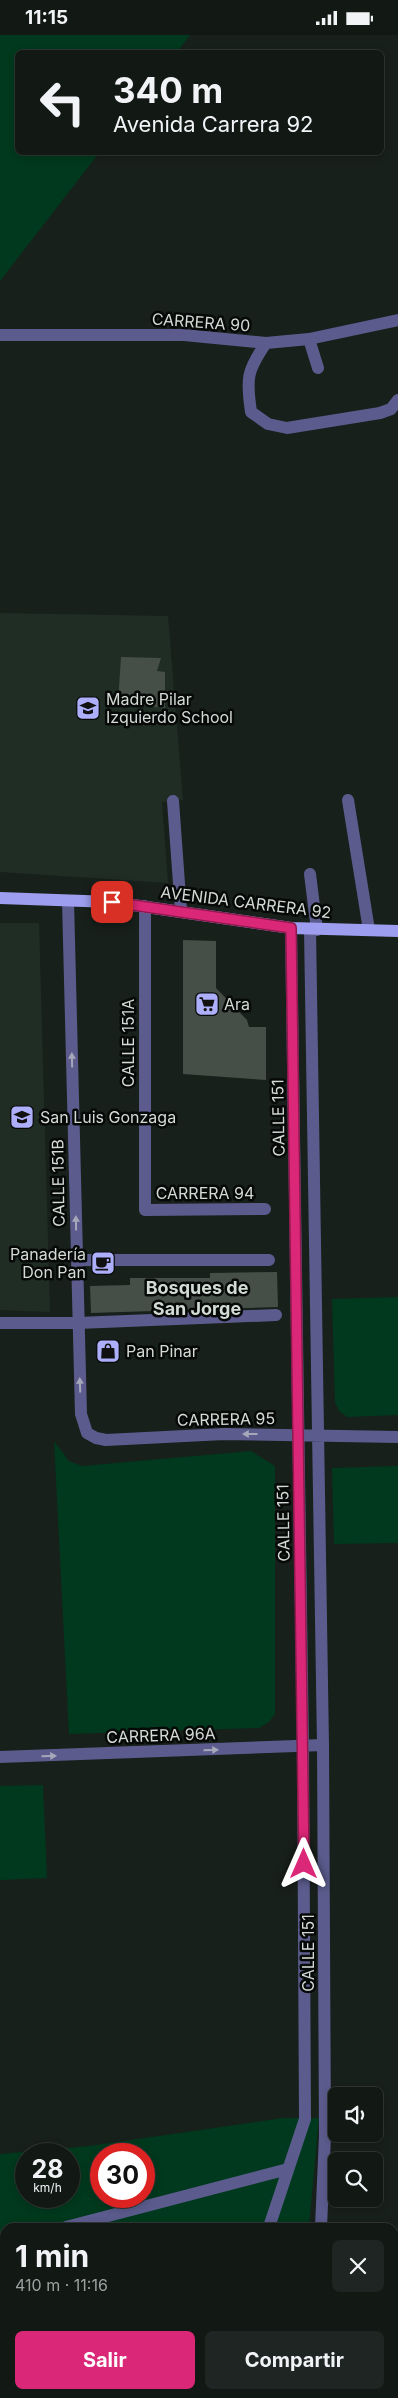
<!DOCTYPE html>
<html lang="es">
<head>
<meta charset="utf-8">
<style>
  body { margin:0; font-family:Inter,sans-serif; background:#1f2522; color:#f1f3f6; height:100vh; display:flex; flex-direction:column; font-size:19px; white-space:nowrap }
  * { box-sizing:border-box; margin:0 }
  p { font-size:16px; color:#9ca0a0 }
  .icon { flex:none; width:28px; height:28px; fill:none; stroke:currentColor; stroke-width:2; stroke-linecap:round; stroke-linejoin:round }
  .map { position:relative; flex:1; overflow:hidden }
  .drawer { position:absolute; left:0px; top:2188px; width:399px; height:176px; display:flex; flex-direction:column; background:#121814; border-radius:15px 15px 0 0; box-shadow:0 2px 8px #0003,0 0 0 1px #313734 }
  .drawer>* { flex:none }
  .top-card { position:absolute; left:15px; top:15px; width:369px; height:105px; border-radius:8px; box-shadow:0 2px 8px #0003,0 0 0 1px #313734; background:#121814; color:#f1f3f6; overflow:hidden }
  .buttons { position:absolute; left:328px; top:2052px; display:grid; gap:10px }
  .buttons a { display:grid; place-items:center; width:55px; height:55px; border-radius:8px; background:#121814; box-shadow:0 2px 8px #0003,0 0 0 1px #313734; font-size:25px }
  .speed { position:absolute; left:15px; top:2108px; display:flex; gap:10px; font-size:25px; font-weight:700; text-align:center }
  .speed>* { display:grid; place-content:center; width:65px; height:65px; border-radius:50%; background:#121814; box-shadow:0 2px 8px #0003,0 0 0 1px #313734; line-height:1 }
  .speed small { font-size:12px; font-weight:400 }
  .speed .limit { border:8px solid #d22; background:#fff; color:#111 }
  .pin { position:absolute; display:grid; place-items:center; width:42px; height:42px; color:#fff; margin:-21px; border-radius:10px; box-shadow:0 2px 8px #0006 }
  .me { position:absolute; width:55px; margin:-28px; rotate:0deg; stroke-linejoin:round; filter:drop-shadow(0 0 4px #0008) }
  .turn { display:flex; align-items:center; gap:18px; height:105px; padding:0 15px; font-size:22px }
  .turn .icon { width:65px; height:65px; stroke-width:2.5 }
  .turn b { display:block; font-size:35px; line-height:42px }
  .round { display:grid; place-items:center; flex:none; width:52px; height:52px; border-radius:8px; background:#1f2522 }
  .summary { display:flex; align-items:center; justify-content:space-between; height:85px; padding:0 15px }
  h1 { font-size:30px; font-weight:700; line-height:38px }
  .action { display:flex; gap:10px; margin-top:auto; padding:10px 15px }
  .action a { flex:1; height:58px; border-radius:8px; background:#db2777; color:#fff; font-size:20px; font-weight:700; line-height:58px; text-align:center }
  .action a+a { background:#1f2522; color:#f1f3f6 }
  .status { display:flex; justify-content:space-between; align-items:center; height:35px; padding:0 25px; background:#121814; direction:ltr }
  .status svg { height:14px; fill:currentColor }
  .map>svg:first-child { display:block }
  .built { fill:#202d25 }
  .green { fill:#00391d; fill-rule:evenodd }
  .building { fill:#464e48 }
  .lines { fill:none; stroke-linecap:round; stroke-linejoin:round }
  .minor { stroke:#5b5c8d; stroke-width:12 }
  .major { stroke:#9d9eef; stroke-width:12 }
  .oneway { fill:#a4a8b9 }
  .route-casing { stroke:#8e194d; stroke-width:12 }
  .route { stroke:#db2777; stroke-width:9 }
  .labels { text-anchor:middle; stroke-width:5; stroke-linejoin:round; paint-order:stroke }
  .street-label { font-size:16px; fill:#d5dad6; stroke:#060907 }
  .poi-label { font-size:16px; fill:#d5dad6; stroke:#060907; text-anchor:start }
  .neighbourhood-label { font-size:18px; font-weight:bold; fill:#d2dcd5; stroke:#060907 }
</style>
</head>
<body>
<div class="status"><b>11:15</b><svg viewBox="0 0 49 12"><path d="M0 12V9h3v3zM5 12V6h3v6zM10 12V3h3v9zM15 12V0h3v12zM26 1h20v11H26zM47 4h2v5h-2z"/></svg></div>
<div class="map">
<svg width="398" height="2363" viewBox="0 0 398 2363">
  <rect width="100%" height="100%" fill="#18201b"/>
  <path class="built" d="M 0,578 L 168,581 L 183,765 L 162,767 L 168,848 L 0,837 Z
    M 0,888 L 39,888 L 50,1277 L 0,1275 Z"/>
  <path class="green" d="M 0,0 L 190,0 L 177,17 L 18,18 L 18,118 L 99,118 L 0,246 Z
    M 398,1262 L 398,1380 L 347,1382 L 339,1376 L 335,1367 L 332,1264 Z
    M 54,1406 L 69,1426 L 82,1431 L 251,1416 L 275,1431 L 275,1679 L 269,1687 L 259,1693 L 69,1699 Z
    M 398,1431 L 398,1508 L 334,1509 L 332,1433 Z
    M 43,1750 L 47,1843 L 0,1845 L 0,1751 Z
    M 283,2083 L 319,2083 L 309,2192 L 5,2192 L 5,2320 L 0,2320 L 0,2119 L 89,2111 ZM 26,2119 L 69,2119 L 69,2161 L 26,2161 ZM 101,2119 L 144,2119 L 144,2161 L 101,2161 Z
    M 398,2336 L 398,2363 L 338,2363 L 337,2359 L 394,2359 L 394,2337 Z"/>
  <path class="building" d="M 121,622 L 161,623 L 157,636 L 165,637 L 165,673 L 118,668 Z
    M 183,905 L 216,906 L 216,953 L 247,985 L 249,992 L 266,992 L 266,1045 L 183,1039 Z
    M 277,1237 L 278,1272 L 91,1278 L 90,1251 L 130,1250 L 130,1243 L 210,1243 L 210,1238 Z"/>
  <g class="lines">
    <path class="minor" d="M 0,300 L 184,300 L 266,308 L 309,304 L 398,285
      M 309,304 L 318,333
      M 266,308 C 247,336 246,343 251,377 L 268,389 L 287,393 L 380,378 L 391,374 L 398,365
      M 348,765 L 369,895
      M 173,766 L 181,876
      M 310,839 L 317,895
      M 68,866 L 81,1379 L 87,1398 L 96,1403 L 106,1405 L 224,1399 L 398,1402
      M 145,871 L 145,1175 L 265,1174
      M 310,894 L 323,1710 L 325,2101 L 321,2192
      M 77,1225 L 269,1225
      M 0,1288 L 78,1288 L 276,1280
      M 0,1722 L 323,1710
      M 66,2192 L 288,2134
      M 269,2192 L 305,2084 L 303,1711 L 291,893
      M 0,2210 L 5,2208
      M 318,2359 L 318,2363"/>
    <path class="major" d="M 0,863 L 112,867 L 291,893 L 398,896"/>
  </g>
  <defs><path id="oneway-solid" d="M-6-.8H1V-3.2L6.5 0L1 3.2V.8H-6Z" transform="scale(1.25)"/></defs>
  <g class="oneway">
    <use href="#oneway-solid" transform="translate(72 1025) rotate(-91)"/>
    <use href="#oneway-solid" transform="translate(76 1188) rotate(-91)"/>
    <use href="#oneway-solid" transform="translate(80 1350) rotate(-92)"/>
    <use href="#oneway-solid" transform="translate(250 1399) rotate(180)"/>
    <use href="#oneway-solid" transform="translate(211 1715) rotate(-2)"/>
    <use href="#oneway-solid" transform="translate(49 1721) rotate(-2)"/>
  </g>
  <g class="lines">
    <g class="route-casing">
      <path id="route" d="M 112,867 L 291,893 L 304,1829"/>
    </g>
    <use href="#route" class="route"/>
  </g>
  <defs>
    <g id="school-square" transform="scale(1.25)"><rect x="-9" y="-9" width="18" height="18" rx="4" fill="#adaffb" stroke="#060907"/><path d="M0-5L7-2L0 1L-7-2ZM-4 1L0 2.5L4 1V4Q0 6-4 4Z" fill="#111"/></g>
    <g id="supermarket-square" transform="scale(1.25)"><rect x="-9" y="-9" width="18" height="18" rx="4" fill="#adaffb" stroke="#060907"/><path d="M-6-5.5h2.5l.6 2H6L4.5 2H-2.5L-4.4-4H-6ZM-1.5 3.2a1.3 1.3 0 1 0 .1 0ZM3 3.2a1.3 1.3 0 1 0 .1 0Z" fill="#111"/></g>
    <g id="cafe-square" transform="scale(1.25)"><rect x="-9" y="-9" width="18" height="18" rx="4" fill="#adaffb" stroke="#060907"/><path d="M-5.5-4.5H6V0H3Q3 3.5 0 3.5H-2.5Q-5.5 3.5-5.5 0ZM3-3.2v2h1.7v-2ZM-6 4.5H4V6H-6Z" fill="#111"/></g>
    <g id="shop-square" transform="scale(1.25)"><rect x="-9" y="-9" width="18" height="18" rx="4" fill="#adaffb" stroke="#060907"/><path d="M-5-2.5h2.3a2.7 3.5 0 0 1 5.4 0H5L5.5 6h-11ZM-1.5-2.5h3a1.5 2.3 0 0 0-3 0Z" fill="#111"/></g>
  </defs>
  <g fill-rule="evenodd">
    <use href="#school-square" x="88" y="673"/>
    <use href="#supermarket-square" x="207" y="969"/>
    <use href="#school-square" x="22" y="1082"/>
    <use href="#cafe-square" x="103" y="1228"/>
    <use href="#shop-square" x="108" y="1316"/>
  </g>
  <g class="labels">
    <g class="street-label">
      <text transform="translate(201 287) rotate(4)" y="6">CARRERA 90</text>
      <text transform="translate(246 867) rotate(7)" y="6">AVENIDA CARRERA 92</text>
      <text transform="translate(128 1008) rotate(-90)" y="6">CALLE 151A</text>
      <text transform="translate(278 1083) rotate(-91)" y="6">CALLE 151</text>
      <text transform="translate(58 1148) rotate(-91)" y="6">CALLE 151B</text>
      <text x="205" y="1164">CARRERA 94</text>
      <text transform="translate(226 1384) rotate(-1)" y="6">CARRERA 95</text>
      <text transform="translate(283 1488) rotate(-91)" y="6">CALLE 151</text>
      <text transform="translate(161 1700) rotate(-2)" y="6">CARRERA 96A</text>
      <text transform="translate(308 1918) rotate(-90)" y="6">CALLE 151</text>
    </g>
    <g class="poi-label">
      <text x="106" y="670">Madre Pilar<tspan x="106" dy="18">Izquierdo School</tspan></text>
      <text x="224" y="975">Ara</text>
      <text x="40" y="1088">San Luis Gonzaga</text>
      <text x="86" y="1225" text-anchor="end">Panadería<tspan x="86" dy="18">Don Pan</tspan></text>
      <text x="126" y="1322">Pan Pinar</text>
    </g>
    <g class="neighbourhood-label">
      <text x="197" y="1259">Bosques de<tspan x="197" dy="21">San Jorge</tspan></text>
    </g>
  </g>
</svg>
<div class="buttons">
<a><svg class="icon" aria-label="sound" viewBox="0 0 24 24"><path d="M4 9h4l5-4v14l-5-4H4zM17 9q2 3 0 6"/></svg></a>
<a><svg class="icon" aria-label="search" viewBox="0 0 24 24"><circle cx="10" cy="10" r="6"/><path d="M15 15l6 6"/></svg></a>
</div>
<div class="speed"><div>28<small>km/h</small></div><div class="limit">30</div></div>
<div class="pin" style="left:112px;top:867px;background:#d93025"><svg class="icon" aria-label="arrive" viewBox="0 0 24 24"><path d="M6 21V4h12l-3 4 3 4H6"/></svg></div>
<svg class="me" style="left:304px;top:1829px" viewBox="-20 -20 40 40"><path d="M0-17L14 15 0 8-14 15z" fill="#db2777" stroke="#fff" stroke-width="4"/></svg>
<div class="top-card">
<div class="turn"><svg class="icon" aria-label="left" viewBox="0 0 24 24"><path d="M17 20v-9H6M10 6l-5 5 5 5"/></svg><div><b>340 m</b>Avenida Carrera 92</div></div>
</div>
<section class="drawer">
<div class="summary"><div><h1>1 min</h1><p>410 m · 11:16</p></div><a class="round"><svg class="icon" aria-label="close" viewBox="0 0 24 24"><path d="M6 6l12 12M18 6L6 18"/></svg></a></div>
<div class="action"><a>Salir</a><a>Compartir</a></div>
</section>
</div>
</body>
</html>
